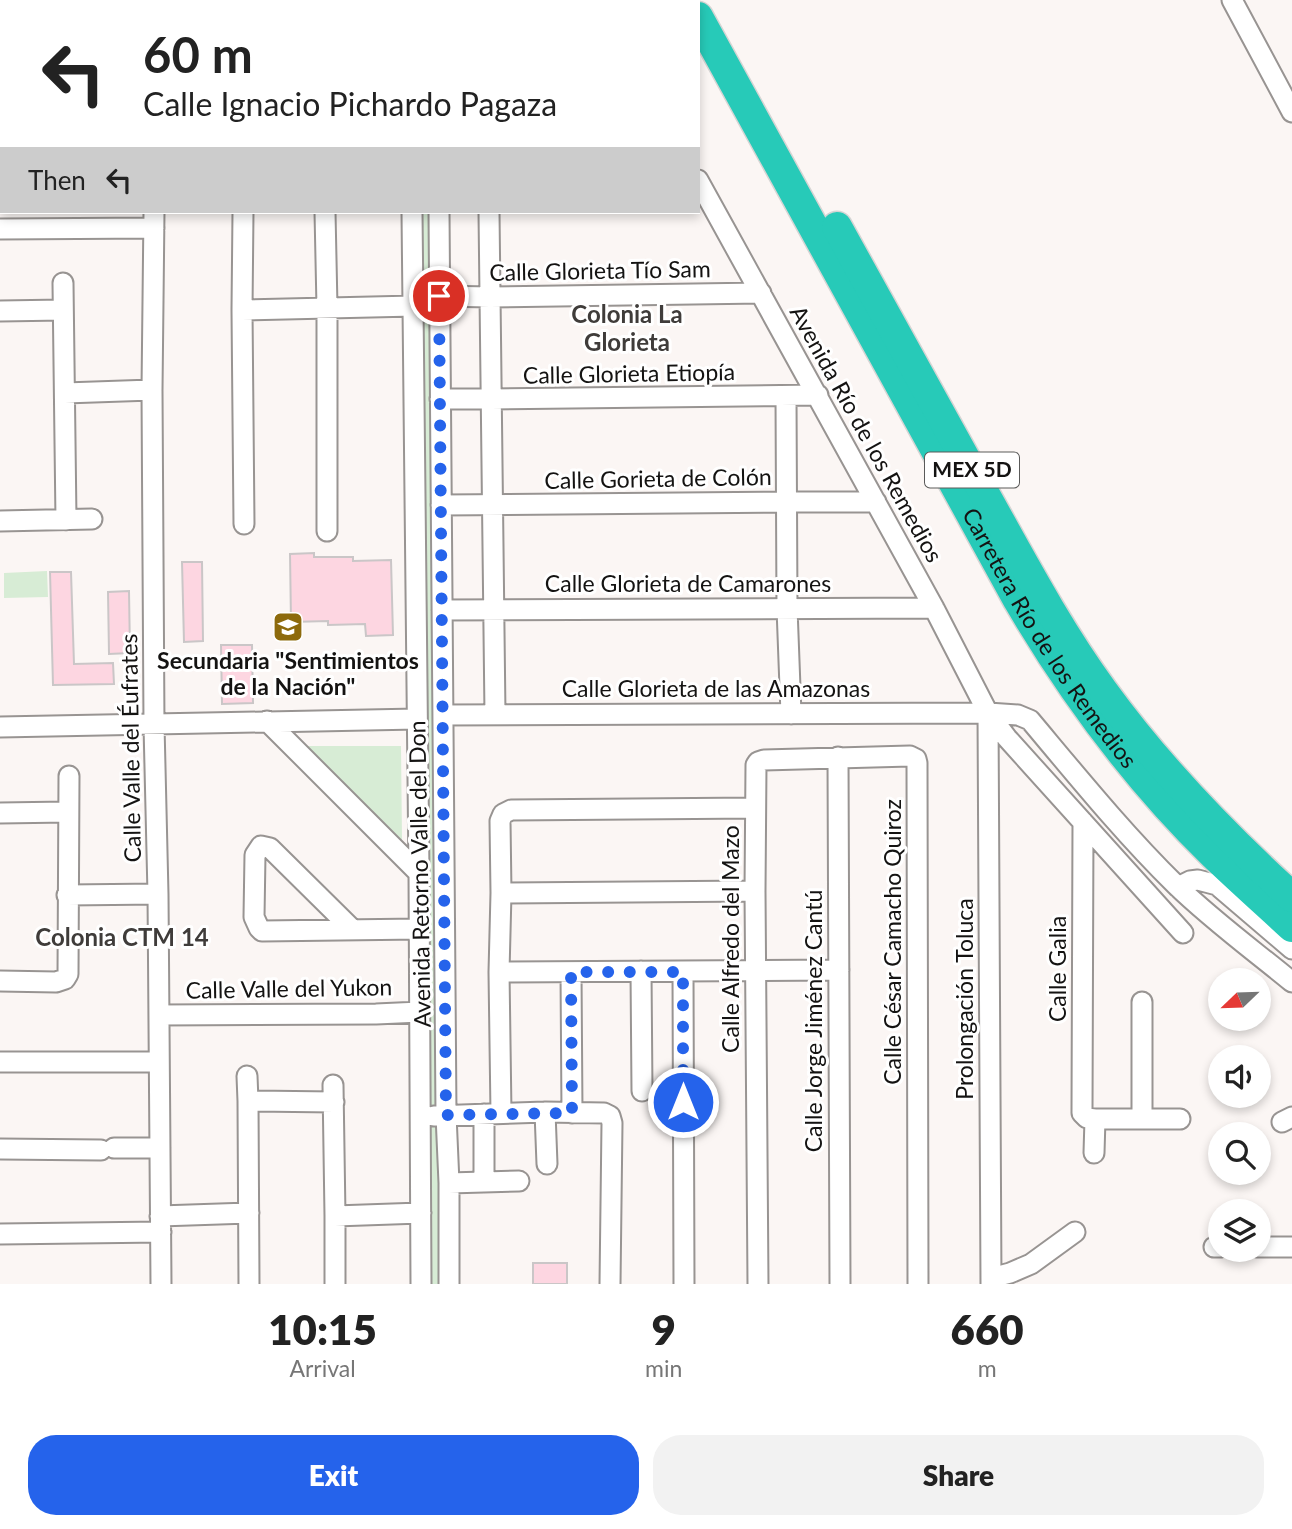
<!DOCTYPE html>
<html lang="en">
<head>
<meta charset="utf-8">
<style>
  body { margin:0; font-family:Lato,sans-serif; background:#f2f2f2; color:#222; height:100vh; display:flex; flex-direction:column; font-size:26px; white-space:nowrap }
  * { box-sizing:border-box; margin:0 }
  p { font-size:23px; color:#767676 }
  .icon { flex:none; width:38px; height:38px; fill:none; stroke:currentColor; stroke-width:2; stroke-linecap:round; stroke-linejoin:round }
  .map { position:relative; height:1284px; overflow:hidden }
  .sheet { display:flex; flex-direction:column; background:#fff; flex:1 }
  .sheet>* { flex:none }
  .hud { position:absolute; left:0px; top:0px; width:700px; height:214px; box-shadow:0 4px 10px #0003; background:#fff; color:#222; overflow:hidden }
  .needle { width:46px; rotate:247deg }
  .fabs { position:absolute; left:1208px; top:968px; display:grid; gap:14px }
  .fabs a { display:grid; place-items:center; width:63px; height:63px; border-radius:50%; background:#fff; box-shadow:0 4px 10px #0003; font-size:35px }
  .pin { position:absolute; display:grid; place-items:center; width:60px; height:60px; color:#fff; margin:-30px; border:4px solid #fff; border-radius:50%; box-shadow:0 2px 7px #0007 }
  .me { position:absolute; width:77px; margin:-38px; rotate:0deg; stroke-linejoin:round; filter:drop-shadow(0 0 5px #0008) }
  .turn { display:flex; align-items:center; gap:24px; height:147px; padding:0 28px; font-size:32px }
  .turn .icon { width:91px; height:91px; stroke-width:2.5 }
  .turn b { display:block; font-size:49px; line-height:60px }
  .then { display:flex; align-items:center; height:66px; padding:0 28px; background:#0003; gap:14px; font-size:26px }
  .eta { display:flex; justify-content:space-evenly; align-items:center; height:119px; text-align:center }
  .eta b { font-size:42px; font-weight:800; line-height:49px }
  .button { display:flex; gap:14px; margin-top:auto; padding:14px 28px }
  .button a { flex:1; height:80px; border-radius:28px; background:#2563eb; color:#fff; font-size:28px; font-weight:800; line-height:80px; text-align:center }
  .button a+a { background:#f2f2f2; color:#222 }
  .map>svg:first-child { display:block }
  .green { fill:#d7ecd5 }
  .building { fill:#fdd6e1; stroke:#cac6c7; stroke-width:2 }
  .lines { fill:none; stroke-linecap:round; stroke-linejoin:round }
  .minor-casing { stroke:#989492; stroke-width:23 }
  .highway-casing { stroke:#d5d5d4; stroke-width:33 }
  .minor { stroke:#fff; stroke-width:19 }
  .highway { stroke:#27cab8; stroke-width:30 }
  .route { stroke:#2563eb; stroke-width:12; stroke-dasharray:0 21.6 }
  .labels { text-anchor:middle; stroke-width:6; stroke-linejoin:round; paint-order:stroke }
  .shield { fill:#fff; stroke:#5a5a59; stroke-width:2 }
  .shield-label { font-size:21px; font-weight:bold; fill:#141312 }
  .street-label { font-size:23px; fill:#141312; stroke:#fff }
  .poi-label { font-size:23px; font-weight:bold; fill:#141312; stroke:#fff }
  .neighbourhood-label { font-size:24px; font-weight:bold; fill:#3f3c3a; stroke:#fff }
</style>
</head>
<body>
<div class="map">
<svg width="1292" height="1284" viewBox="0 0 1292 1284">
  <rect width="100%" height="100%" fill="#fbf6f4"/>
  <path class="green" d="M 420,212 L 436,212 L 444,1284 L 430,1284 Z
    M 47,571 L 48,597 L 4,598 L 4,573 Z
    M 305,746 L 401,746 L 402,840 Z"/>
  <path class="building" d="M 314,553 L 314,557 L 353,557 L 353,561 L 391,560 L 393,635 L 366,636 L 365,624 L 328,625 L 328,621 L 291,622 L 290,554 Z
    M 182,562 L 202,562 L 203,641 L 184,642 Z
    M 50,572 L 71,572 L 74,664 L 113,663 L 114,684 L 53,685 Z
    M 129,591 L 130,653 L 109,654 L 108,592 Z
    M 221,645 L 252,645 L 253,703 L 222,704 Z
    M 533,1263 L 567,1263 L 567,1284 L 533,1284 Z"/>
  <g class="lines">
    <g class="minor-casing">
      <path id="minor" d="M 150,0 L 150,2
        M 410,0 L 410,2
        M 437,0 L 437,2
        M 486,0 L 486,2
        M 602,0 L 602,2
        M 1232,0 L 1292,112
        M 0,50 L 2,48
        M 0,141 L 2,141
        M 698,180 L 934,608 L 988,713 L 1007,738 L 1183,933
        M 154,212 L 152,390 L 154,725 L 158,894 L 161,1284
        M 243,212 L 242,310 L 244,524
        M 325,212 L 327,307 L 327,531
        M 412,212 L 419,873 L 421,1284
        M 439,212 L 446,1115 L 449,1183 L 449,1284
        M 489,212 L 495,714
        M 0,229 L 154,228
        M 63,283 L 66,520
        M 439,296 L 490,297 L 761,293
        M 242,310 L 414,306
        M 0,311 L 63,310
        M 65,393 L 152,390
        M 786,397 L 787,608 L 791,714
        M 440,399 L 491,399 L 818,395
        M 441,505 L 787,502 L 876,502
        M 0,521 L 92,519
        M 442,610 L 934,608
        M 988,713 L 991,1284
        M 443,715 L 988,713 L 1018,715 L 1030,720 C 1077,776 1124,834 1176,885 C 1212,920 1253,950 1292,982
        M 267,721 L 419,873
        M 0,727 L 417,719
        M 838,757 L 840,1284
        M 0,813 L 67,812
        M 1083,822 L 1082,1113 L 1087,1118 L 1095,1119 L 1180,1119
        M 1178,887 L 1190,881 L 1198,880 L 1217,885 L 1292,949
        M 501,893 L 755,891
        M 67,895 L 158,894
        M 352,929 L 270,848 L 261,846 L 255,855 L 254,917 L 259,928 L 262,931 L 419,929
        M 641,971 L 642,1091
        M 499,972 L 839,970
        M 571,972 L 572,1113
        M 683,972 L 684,1284
        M 0,981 L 56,982 L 65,979 L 68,974 L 69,776
        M 1142,1002 L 1142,1119
        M 159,1015 L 376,1014 L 420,1012
        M 0,1062 L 159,1062
        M 247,1076 L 248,1101 L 249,1284
        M 333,1085 L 335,1216 L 335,1284
        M 248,1101 L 334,1102
        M 545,1112 L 547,1164
        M 501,1113 L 499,972 L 501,893 L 500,821 L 503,814 L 511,810 L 755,808
        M 484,1114 L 484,1182
        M 434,1116 L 545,1112 L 604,1113 L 610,1116 L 612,1123 L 610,1284
        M 1282,1122 L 1292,1117
        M 114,1148 L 160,1148
        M 0,1149 L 101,1150
        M 1094,1153 L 1095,1119
        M 449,1183 L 519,1181
        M 160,1216 L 249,1213
        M 335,1216 L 421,1213
        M 0,1234 L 161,1232
        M 1214,1247 L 1220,1247
        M 1258,1247 L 1292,1247
        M 991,1278 L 1010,1273 L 1031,1264 L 1075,1232
        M 758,1284 L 755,891 L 756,765 L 758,762 L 764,760 L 910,756 L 916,759 L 917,763 L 918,1284"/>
    </g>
    <g class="highway-casing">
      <g id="highway">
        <path id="s1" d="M 698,17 L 1018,600 C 1072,692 1136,779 1213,854 C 1239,879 1266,903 1292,927"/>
        <path d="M 837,227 C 886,315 935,403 983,491 C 1021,559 1057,628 1103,691 C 1158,767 1223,834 1292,897"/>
      </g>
    </g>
    <use href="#minor" class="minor"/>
    <use href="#highway" class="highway"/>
  </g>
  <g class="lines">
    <path class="route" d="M 439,296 L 446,1115 L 572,1113 L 571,972 L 683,972 L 683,1102"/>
  </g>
  <defs>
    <g id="school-square" transform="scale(1.575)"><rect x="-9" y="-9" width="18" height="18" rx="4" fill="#8d6a0c" stroke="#fff"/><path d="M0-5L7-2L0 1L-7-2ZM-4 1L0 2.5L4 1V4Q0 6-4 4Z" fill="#fff"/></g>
  </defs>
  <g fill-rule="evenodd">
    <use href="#school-square" x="288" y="627"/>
  </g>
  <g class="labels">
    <rect class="shield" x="925" y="452.5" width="94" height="35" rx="5"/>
    <g class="shield-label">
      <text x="972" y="477">MEX 5D</text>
    </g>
    <g class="street-label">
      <text transform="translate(600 271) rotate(-1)" y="8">Calle Glorieta Tío Sam</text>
      <text transform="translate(629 374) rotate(-1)" y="8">Calle Glorieta Etiopía</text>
      <text transform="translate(866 434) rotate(61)" y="8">Avenida Río de los Remedios</text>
      <text transform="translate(658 479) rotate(-1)" y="8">Calle Gorieta de Colón</text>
      <text x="688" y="592">Calle Glorieta de Camarones</text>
      <text dy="8" stroke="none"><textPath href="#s1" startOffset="714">Carretera Río de los Remedios</textPath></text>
      <text x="716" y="697">Calle Glorieta de las Amazonas</text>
      <text transform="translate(131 748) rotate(-91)" y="8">Calle Valle del Éufrates</text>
      <text transform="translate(420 874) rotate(-91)" y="8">Avenida Retorno Valle del Don</text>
      <text transform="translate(731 939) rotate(-90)" y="8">Calle Alfredo del Mazo</text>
      <text transform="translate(893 942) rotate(-90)" y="8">Calle César Camacho Quiroz</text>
      <text transform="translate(1058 969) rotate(-90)" y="8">Calle Galia</text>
      <text transform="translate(289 989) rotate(-1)" y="8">Calle Valle del Yukon</text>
      <text transform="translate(965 999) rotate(-90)" y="8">Prolongación Toluca</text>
      <text transform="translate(814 1021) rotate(-90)" y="8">Calle Jorge Jiménez Cantú</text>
    </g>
    <g class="poi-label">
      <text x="288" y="669">Secundaria "Sentimientos<tspan x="288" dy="26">de la Nación"</tspan></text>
    </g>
    <g class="neighbourhood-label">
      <text x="627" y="323">Colonia La<tspan x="627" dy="28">Glorieta</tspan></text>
      <text x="122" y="946">Colonia CTM 14</text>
    </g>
  </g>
</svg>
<div class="fabs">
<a><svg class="needle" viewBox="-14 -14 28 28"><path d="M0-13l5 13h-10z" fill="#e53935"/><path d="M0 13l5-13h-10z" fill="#767676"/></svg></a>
<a><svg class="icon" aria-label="sound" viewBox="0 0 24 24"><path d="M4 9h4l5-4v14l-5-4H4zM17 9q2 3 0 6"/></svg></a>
<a><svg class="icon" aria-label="search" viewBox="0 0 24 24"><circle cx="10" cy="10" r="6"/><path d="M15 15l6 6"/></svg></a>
<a><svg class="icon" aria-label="layers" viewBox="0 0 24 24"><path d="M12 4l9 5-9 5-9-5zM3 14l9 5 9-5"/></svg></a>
</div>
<div class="pin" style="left:439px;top:296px;background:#d93025"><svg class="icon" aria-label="arrive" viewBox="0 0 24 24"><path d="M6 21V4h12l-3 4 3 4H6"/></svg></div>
<svg class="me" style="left:683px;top:1102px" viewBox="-20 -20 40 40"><circle r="17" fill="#2563eb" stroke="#fff" stroke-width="3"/><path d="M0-11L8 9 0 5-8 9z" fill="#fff"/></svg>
<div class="hud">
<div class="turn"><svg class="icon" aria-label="left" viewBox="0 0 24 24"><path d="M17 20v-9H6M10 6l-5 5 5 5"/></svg><div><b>60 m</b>Calle Ignacio Pichardo Pagaza</div></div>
<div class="then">Then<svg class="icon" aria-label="left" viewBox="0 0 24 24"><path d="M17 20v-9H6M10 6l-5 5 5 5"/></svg></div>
</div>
</div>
<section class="sheet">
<div class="eta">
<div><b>10:15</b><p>Arrival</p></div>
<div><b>9</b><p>min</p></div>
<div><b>660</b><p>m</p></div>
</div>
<div class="button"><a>Exit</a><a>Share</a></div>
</section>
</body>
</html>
